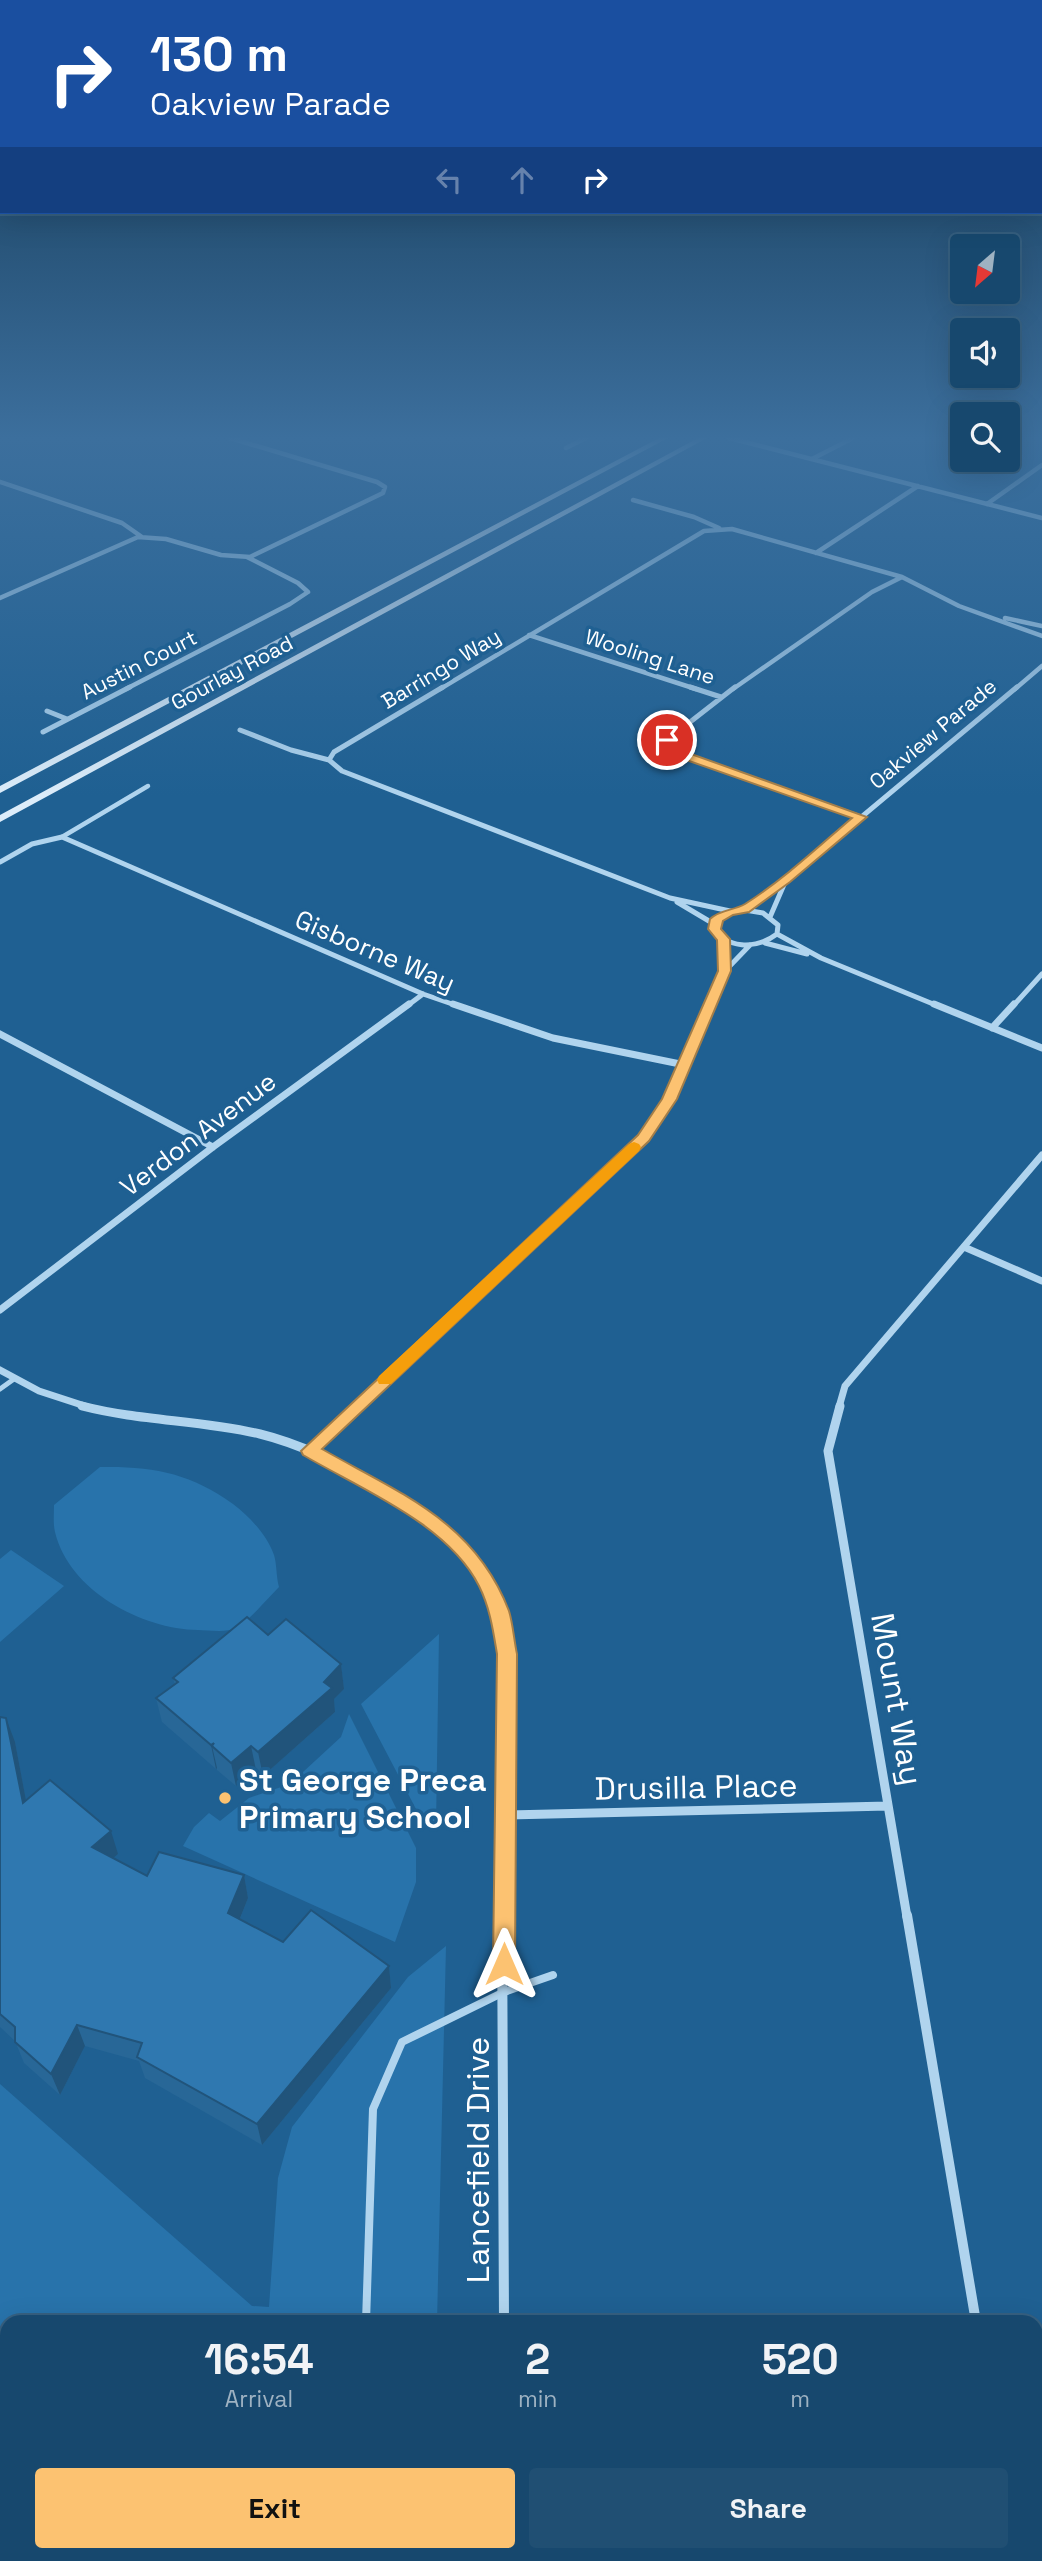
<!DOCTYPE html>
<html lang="en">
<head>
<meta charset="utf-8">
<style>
  body { margin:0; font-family:"Space Grotesk",sans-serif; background:#204f73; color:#f1f3f6; height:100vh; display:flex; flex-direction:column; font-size:26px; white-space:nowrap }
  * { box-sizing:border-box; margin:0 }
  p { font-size:23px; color:#9eb2c2 }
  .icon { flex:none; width:38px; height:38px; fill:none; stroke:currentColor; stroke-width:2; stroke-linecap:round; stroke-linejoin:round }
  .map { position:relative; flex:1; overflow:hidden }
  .sheet { position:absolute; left:0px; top:2315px; width:1043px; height:247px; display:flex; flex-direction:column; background:#17486e; border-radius:21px 21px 0 0; box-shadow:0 7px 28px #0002,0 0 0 2px #366081 }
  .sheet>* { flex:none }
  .guide { position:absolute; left:0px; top:0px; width:1043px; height:214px; box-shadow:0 7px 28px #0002,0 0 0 2px #366081; background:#1a4fa0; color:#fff; overflow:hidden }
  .needle { width:46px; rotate:208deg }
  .tools { position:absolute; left:950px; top:234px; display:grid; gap:14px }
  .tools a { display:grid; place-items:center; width:70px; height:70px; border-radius:7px; background:#17486e; box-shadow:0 7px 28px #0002,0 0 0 2px #366081; font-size:35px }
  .pin { position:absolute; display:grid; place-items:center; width:60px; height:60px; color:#fff; margin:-30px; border:4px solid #fff; border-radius:50%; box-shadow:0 2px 7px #0007 }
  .me { position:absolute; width:77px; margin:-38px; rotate:0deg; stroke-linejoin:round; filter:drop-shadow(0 0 5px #0008) }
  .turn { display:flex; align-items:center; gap:24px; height:147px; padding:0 35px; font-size:32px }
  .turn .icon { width:91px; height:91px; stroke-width:2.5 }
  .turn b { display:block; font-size:49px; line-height:60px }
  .lanes { display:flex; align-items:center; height:66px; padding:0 35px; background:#0003; justify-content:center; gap:35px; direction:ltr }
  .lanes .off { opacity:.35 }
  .eta { display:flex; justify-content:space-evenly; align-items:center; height:119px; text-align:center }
  .eta b { font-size:42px; font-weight:700; line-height:49px }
  .action { display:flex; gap:14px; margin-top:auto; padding:14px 35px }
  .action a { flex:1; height:80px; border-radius:7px; background:#fcc271; color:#111; font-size:28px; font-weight:700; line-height:80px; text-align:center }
  .action a+a { background:#204f73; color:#f1f3f6 }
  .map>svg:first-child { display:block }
  .green { fill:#2873ab }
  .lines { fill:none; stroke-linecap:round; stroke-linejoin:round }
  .service-far2 { stroke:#b0d4ee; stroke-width:4.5 }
  .service-far1 { stroke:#b0d4ee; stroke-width:5 }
  .service { stroke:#b0d4ee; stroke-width:8 }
  .minor-far4 { stroke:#b0d4ee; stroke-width:4.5 }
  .minor-far3 { stroke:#b0d4ee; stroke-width:5 }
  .minor-far2 { stroke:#b0d4ee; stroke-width:7 }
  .minor-far1 { stroke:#b0d4ee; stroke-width:9 }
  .minor { stroke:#b0d4ee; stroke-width:10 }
  .secondary { fill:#ddedfa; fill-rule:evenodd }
  .wall { fill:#286797 }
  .shaded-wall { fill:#21547b }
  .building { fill:#2f78b0; stroke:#21547b; stroke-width:2 }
  .route { fill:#fcc271; stroke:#a47e49; stroke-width:2 }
  .slow { fill:#f59e0b }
  .poi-dot { fill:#fcc271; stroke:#1f6092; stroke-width:2.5 }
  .labels { text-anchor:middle; stroke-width:7; stroke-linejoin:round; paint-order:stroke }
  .far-street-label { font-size:21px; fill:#fff; stroke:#1f6092 }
  .street-label { font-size:26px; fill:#fff; stroke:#1f6092 }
  .near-street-label { font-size:32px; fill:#fff; stroke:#1f6092 }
  .near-poi-label { font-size:32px; font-weight:bold; fill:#fff; stroke:#1f6092; text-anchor:start }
</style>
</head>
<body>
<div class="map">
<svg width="1042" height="2561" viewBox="0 0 1042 2561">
  <rect width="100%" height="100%" fill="#1f6092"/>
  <path class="green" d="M 100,1467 C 153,1466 190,1473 233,1504 C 250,1517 267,1535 274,1555 C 277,1565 276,1577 279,1587 C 270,1596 245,1625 236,1628 C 226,1633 208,1630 198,1630 C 142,1629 69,1591 55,1532 C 53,1524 54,1514 54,1505 Z
    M 11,1550 L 64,1586 L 0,1642 L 0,1559 Z
    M 439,1634 L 436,1826 L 427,1830 L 361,1704 Z
    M 349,1714 L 416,1848 L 416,1882 L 395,1942 L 183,1846 L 194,1827 L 209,1813 L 220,1821 L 249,1798 L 290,1784 L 341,1737 Z
    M 446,1946 L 437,2322 L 7,2322 L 7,2555 L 431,2555 L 430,2561 L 0,2561 L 0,2084 L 252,2306 L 269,2307 L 278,2178 L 292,2127 L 408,1977 Z"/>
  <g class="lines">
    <path class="service-far2" d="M 62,837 L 148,786"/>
    <path class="service-far1" d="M 0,1389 L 14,1379"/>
    <path class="service" d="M 366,2322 L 373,2109 L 402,2042 L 504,1992 L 553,1975
      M 404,2555 L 410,2561"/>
    <path class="minor-far4" d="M 729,438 L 1042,518
      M 566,448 L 586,438
      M 812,459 L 853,438
      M 0,482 L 122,523 L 142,537
      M 633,500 L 694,517 L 719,528
      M 987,504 L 1042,465
      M 816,553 L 918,486
      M 0,598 L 138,537 L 166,539 L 221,555 L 250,557 L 383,493 L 385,487 L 377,482 L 230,438
      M 1005,618 L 1042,626
      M 529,635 L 696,689
      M 126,689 L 290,604 L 308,592 L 298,583 L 247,557
      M 440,689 L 704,531 L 732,529 L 902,577 L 959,606 L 1042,636
      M 733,689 L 872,592 L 902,577
      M 1015,689 L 1042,666"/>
    <path class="minor-far3" d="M 443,687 L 334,752 L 329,760 L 342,771 L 670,898 L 730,911
      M 690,687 L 721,697
      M 735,687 L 667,740 L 667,746 L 676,752 L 861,817
      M 47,711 L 67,719
      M 240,730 L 291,750 L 329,760
      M 43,732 L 130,687
      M 0,862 L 32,844 L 62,837 L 423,994 L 458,1006
      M 677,902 L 714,924
      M 745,910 L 786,880 L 1017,687
      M 745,910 L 763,913 L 778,925 L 777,934 C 757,949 724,951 714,924 C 721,912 732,910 745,910 Z
      M 770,917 L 786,880
      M 777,934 L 821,958 L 938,1006
      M 724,939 L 725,971
      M 765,943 L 807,954
      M 407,1006 L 423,994
      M 710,1006 L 725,971 L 750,945
      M 1013,1006 L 1042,974"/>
    <path class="minor-far2" d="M 453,1004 L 553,1038 L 685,1065
      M 934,1004 L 1042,1048
      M 992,1028 L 1014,1004
      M 0,1034 L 213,1147
      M 964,1247 L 1042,1281
      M 0,1310 L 213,1147 L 409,1004
      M 0,1370 L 39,1391 L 88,1407
      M 355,1407 L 643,1138 L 669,1099 L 711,1004
      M 839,1407 L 845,1386 L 1042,1155"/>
    <path class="minor-far1" d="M 82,1406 C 140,1421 201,1420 260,1434 C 330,1451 451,1517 487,1581 C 500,1605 504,1631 506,1658 L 502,1917
      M 840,1406 L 828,1451 L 907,1917
      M 309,1451 L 357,1406
      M 505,1815 L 888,1806"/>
    <path class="minor" d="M 502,1915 L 504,2322
      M 907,1915 L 976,2322
      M 505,2555 L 505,2561
      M 1035,2555 L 1042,2559"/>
    <path class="secondary" d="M 659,438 L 668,438 L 0,793 L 0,786 Z
      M 698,438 L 707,438 L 0,822 L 0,815 Z"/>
  </g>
  <path class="wall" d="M 341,1664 L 344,1689 L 334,1699 L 335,1712 L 263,1776 L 256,1770 L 236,1786 L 217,1770 L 217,1768 L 216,1769 L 162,1722 L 156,1698 L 175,1685 L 173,1678 Z
    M 0,1717 L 15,1742 L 26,1801 L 118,1854 L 113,1858 L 147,1876 L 244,1875 L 248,1898 L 240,1919 L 283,1942 L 389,1966 L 391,1988 L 262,2145 L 145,2078 L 139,2061 L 85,2046 L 60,2095 L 24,2063 L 15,2041 L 0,2027 Z"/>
  <path class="shaded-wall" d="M 341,1664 L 344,1689 L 334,1699 L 335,1712 L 263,1776 L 258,1752 Z
    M 6,1718 L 15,1742 L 31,1827 L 23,1803 Z
    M 214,1743 L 212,1746 L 217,1768 L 216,1769 L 211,1745 Z
    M 251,1746 L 256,1770 L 236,1786 L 231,1763 Z
    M 111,1831 L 118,1854 L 99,1870 L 92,1847 Z
    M 244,1875 L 248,1898 L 233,1936 L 228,1913 Z
    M 389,1966 L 391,1988 L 262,2145 L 257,2124 Z
    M 77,2025 L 85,2046 L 60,2095 L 51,2074 Z"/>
  <path class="building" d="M 247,1617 L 268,1635 L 286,1619 L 341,1664 L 324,1682 L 332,1688 L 258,1752 L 251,1746 L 231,1763 L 212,1746 L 214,1743 L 211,1745 L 156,1698 L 178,1682 L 173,1678 Z
    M 0,1717 L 6,1718 L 23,1803 L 50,1780 L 111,1831 L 92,1847 L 147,1876 L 159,1852 L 244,1875 L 228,1913 L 283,1942 L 311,1910 L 389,1966 L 257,2124 L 137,2057 L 142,2043 L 77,2025 L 51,2074 L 15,2042 L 15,2027 L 0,2014 Z"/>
  <linearGradient id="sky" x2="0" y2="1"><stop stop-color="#113550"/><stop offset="0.55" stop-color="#3c6f9d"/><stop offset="1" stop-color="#3c6f9d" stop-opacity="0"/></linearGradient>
  <rect width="1042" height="796" fill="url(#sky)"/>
  <path class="route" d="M 663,737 L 671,737 L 673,745 L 680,750 L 867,817 L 790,882 L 749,912 L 733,915 L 723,921 L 721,929 L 730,939 L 731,971 L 677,1099 L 649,1141 L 322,1449 C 399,1493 475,1521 509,1611 C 513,1624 514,1640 517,1654 L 515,1964 L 512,1972 L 504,1975 L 496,1972 L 493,1964 L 497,1654 C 493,1630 490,1608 479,1586 C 448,1524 361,1489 303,1455 L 301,1451 L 638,1135 L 662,1099 L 718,971 L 717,940 L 708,929 L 710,919 C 721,909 733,911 745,904 C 783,880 818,847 852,818 L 672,755 L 662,746 Z"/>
  <path class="slow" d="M 634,1142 L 639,1144 L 641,1147 L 639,1151 L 391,1384 L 379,1384 L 377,1380 L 379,1376 L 629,1144 Z"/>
  <circle class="poi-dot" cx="225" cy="1798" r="7"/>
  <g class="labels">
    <g class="far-street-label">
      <text transform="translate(650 657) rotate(18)" y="7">Wooling Lane</text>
      <text transform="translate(139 665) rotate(-27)" y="7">Austin Court</text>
      <text transform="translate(441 669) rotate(-31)" y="7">Barringo Way</text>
      <text transform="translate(232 673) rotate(-28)" y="7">Gourlay Road</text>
      <text transform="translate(933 734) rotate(-40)" y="7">Oakview Parade</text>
    </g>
    <g class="street-label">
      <text transform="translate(375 951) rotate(23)" y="9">Gisborne Way</text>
      <text transform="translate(198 1134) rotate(-37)" y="9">Verdon Avenue</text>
    </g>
    <g class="near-street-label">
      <text transform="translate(897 1699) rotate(80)" y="11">Mount Way</text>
      <text transform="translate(696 1787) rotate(-1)" y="11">Drusilla Place</text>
      <text transform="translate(478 2160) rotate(-90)" y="11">Lancefield Drive</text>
    </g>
    <g class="near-poi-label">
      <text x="239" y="1791">St George Preca<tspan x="239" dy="37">Primary School</tspan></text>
    </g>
  </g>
</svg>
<div class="tools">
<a><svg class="needle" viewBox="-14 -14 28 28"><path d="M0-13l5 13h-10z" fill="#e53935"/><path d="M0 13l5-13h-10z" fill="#9eb2c2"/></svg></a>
<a><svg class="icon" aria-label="sound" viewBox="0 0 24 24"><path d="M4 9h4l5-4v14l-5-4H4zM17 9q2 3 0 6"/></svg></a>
<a><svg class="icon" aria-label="search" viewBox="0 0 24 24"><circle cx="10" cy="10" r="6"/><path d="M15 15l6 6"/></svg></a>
</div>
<div class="pin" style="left:667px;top:740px;background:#d93025"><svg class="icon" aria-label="arrive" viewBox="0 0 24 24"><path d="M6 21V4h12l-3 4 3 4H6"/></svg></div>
<svg class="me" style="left:504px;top:1964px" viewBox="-20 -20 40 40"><path d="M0-17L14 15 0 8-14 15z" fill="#fcc271" stroke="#fff" stroke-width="4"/></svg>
<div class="guide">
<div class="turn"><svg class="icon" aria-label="right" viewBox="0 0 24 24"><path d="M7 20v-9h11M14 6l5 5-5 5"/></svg><div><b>130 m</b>Oakview Parade</div></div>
<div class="lanes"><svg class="icon off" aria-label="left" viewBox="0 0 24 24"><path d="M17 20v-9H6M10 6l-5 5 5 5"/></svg><svg class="icon off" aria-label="ahead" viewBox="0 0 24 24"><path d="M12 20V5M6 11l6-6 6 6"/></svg><svg class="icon" aria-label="right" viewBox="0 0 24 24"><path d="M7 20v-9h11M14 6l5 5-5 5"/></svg></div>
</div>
<section class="sheet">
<div class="eta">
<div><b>16:54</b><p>Arrival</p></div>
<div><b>2</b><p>min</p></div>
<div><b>520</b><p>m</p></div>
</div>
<div class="action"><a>Exit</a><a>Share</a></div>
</section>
</div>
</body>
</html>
